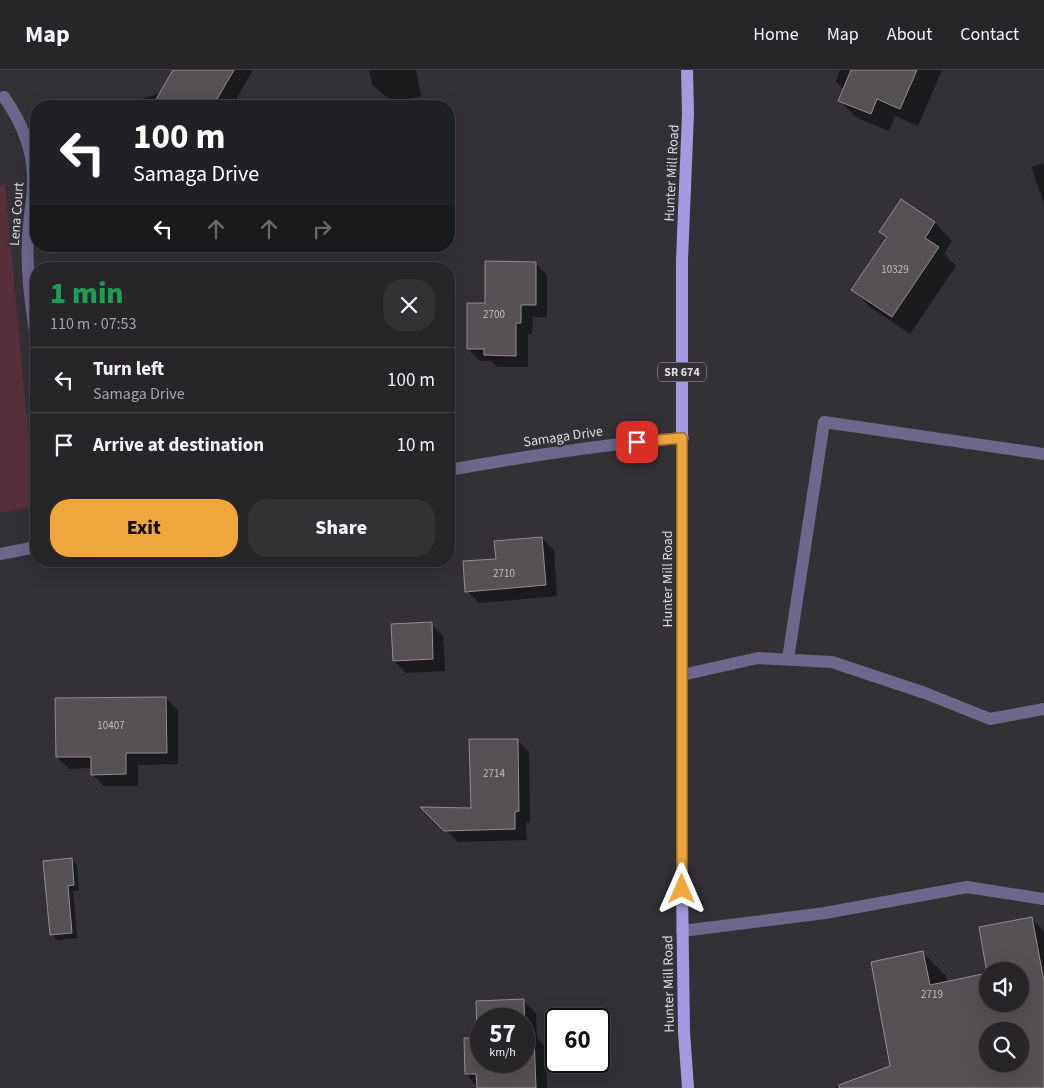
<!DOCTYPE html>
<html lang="en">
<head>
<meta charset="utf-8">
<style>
  body { margin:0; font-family:"Source Sans 3",sans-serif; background:#333134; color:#f1f3f6; height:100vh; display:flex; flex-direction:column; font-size:19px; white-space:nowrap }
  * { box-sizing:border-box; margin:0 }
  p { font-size:16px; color:#a4a5a8 }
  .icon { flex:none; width:28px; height:28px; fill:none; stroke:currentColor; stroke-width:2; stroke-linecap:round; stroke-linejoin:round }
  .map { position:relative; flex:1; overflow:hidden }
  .side { position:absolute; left:30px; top:192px; width:425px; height:305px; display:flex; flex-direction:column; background:#272528; border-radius:20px; box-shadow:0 5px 20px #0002,0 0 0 1px #434245 }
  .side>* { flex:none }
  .guide { position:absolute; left:30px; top:30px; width:425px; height:152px; border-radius:20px; box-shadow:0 5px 20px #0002,0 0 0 1px #434245; background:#202124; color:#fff; overflow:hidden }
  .fabs { position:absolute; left:979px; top:892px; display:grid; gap:10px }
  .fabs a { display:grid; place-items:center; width:50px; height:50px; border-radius:50%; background:#272528; box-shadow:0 5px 20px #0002,0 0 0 1px #434245; font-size:25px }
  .speed { position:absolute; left:470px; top:938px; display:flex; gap:10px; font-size:25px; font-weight:700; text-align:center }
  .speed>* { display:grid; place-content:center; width:65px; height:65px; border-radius:50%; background:#272528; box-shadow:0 5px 20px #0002,0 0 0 1px #434245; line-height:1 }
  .speed small { font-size:12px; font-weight:400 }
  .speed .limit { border:2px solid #111; border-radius:8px; background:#fff; color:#111 }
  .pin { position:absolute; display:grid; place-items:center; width:42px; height:42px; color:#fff; margin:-21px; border-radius:10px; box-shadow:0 2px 8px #0006 }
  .me { position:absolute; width:55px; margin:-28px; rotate:0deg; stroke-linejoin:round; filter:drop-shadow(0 0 4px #0008) }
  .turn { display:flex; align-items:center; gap:18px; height:105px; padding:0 20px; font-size:22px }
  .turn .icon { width:65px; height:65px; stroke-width:2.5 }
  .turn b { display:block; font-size:35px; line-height:42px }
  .lanes { display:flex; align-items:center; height:48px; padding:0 20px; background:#0003; justify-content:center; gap:25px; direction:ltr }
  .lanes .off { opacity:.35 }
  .round { display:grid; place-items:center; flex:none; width:52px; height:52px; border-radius:20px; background:#333134 }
  .summary { display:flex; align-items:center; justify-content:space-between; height:85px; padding:0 20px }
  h1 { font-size:30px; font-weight:800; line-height:38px; color:#1e9e55 }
  .primary-button { display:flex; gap:10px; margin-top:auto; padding:10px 20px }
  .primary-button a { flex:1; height:58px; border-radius:20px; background:#efa73d; color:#111; font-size:20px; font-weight:800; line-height:58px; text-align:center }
  .primary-button a+a { background:#333134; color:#f1f3f6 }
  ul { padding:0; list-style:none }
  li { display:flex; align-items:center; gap:15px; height:65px; padding:0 20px; border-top:1px solid #434245 }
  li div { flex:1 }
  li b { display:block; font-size:19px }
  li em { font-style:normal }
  header { display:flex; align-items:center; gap:30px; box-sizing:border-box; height:70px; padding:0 25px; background:#272528; border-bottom:1px solid #434245 }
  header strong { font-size:24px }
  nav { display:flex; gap:28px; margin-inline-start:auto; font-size:18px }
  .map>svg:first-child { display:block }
  .green { fill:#57303b }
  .shadow { fill:#0007; fill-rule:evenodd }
  .building { fill:#565154; stroke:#948d91; fill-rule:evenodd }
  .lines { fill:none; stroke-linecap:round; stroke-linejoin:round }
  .minor { stroke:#6c678b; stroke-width:12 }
  .major { stroke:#a599e2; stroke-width:12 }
  .route-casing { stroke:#9b6d28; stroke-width:12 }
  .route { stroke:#efa73d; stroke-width:9 }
  .labels { text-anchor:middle; stroke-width:5; stroke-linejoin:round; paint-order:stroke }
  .number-label { font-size:11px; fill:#bdbabd }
  .shield { fill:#343136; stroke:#aca9ad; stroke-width:1 }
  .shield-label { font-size:12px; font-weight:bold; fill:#dfdde0 }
  .street-label { font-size:14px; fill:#dfdde0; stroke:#343136 }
</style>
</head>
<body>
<header>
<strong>Map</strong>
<nav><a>Home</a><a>Map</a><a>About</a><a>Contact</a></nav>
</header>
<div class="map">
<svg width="1044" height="1018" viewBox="0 0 1044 1018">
  <rect width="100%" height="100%" fill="#343136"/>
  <path class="green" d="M 5,114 L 35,436 L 0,443 L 0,116 Z"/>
  <path class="shadow" d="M 175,0 L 253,0 L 232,36 L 151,36 L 143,29 L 162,22 Z
    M 369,0 L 416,0 L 421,26 L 393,32 L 372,15 Z
    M 840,0 L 942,0 L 918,56 L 895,46 L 889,61 L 857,48 L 839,30 L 844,20 L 836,12 Z
    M 1044,93 L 1044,133 L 1031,97 Z
    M 901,131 L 935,153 L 952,171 L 944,184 L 956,196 L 910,264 L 870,237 L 853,220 L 887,168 L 881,162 Z
    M 535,193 L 547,205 L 547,247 L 533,247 L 532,264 L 528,264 L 528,297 L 497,297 L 491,291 L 480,291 L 468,279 L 486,235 Z
    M 542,468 L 554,480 L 557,526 L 479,533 L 467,521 L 497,490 Z
    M 431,554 L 443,566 L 445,601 L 406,603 L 394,591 Z
    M 166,628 L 178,640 L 178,694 L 138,695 L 138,716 L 104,716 L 92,704 L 92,698 L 69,699 L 57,687 Z
    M 517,670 L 529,682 L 530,752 L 526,753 L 527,770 L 458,772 L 434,749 L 473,739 Z
    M 71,789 L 77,795 L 79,821 L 73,821 L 77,868 L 57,870 L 51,864 Z
    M 1031,848 L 1044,861 L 1044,1018 L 835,1018 L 892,997 L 923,883 L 946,906 L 947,912 L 988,934 L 1020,934 L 1020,901 L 988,901 L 980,858 ZM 988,961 L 1020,961 L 1020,994 L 988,994 Z
    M 524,931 L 536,943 L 537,968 L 546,978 L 547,1018 L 478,1018 L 466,1003 L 479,969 L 478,932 ZM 481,949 L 524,949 L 524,991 L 481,991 Z"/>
  <path class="building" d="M 173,0 L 234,0 L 213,36 L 152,36 Z
    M 851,0 L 917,0 L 900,39 L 877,29 L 871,44 L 838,31 Z
    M 901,129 L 935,152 L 925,168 L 939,177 L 892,247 L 851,220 L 887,167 L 879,162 Z
    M 485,191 L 536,192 L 536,235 L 521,235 L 521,253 L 516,253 L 516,286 L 484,285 L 484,279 L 467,279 L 467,233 L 485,233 Z
    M 542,467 L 546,515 L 465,522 L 463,491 L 496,489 L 494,471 Z
    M 432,552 L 433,589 L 393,591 L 391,554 Z
    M 166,627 L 167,683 L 126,683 L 126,704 L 91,705 L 91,687 L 56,687 L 55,628 Z
    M 469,669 L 518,669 L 519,741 L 515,742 L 515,759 L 444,761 L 420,737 L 471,738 Z
    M 72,788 L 74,815 L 68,816 L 72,863 L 50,865 L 43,791 Z
    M 1032,847 L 1044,911 L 1044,1018 L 839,1018 L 839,1015 L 890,996 L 871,892 L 923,881 L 930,915 L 987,903 L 979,857 ZM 988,901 L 1020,901 L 1020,934 L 988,934 ZM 988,961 L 1020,961 L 1020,994 L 988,994 Z
    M 524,929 L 525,965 L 534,964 L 536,1018 L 477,1018 L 476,1004 L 465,1004 L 464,968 L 477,968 L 476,931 ZM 481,949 L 524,949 L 524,991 L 481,991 Z"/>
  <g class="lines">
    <path class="minor" d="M 4,27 C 20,50 32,77 33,105 C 34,125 29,146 28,166 C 26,201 31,235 36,269
      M 449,400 C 527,386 604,374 683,368
      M 0,484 L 36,477
      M 788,589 L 824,352 L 1044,384
      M 682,605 L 758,588 L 832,592 L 925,623 L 990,649 L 1044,639
      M 682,861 L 825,843 L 967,817 L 1044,829"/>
    <path class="major" d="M 687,0 L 688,44 L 682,190 L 682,819 L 684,962 L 688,1018"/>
  </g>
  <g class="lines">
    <g class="route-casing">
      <path id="route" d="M 637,372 L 682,368 L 682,819"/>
    </g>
    <use href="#route" class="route"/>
  </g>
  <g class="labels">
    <g class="number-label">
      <text x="895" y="203">10329</text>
      <text x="494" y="248">2700</text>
      <text x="504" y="507">2710</text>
      <text x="111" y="659">10407</text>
      <text x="494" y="707">2714</text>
      <text x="932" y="928">2719</text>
    </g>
    <rect class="shield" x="658" y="292.5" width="48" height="19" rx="4"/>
    <g class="shield-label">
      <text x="682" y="306">SR 674</text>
    </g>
    <g class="street-label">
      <text transform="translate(671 103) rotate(-87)" y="5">Hunter Mill Road</text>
      <text transform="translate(16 144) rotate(-86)" y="5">Lena Court</text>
      <text transform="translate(563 366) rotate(-8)" y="5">Samaga Drive</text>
      <text transform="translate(667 509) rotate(-90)" y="5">Hunter Mill Road</text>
      <text transform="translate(668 914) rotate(-91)" y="5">Hunter Mill Road</text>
    </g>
  </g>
</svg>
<div class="fabs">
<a><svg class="icon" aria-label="sound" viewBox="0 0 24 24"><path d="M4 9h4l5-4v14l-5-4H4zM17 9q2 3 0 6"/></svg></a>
<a><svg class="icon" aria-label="search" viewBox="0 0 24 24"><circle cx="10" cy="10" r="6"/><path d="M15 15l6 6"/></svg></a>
</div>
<div class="speed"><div>57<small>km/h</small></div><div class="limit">60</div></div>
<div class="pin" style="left:637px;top:372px;background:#d93025"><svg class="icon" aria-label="arrive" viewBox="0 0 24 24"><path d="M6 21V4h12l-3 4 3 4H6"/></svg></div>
<svg class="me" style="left:682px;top:819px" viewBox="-20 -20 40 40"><path d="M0-17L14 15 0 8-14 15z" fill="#efa73d" stroke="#fff" stroke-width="4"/></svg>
<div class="guide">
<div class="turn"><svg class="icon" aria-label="left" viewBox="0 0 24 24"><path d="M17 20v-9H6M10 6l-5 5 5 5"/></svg><div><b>100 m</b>Samaga Drive</div></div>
<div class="lanes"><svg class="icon" aria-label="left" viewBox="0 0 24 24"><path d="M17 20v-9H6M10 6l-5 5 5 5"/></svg><svg class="icon off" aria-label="ahead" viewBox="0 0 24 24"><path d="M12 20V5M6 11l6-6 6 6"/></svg><svg class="icon off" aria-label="ahead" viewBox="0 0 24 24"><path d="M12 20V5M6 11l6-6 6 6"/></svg><svg class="icon off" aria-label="right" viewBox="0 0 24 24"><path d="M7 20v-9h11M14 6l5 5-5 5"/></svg></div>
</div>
<section class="side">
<div class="summary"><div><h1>1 min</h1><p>110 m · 07:53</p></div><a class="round"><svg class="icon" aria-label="close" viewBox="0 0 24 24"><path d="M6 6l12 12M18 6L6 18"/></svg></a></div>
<ul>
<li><svg class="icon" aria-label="left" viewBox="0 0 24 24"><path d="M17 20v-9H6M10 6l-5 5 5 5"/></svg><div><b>Turn left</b><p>Samaga Drive</p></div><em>100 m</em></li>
<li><svg class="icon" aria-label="arrive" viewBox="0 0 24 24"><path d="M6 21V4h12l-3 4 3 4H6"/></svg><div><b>Arrive at destination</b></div><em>10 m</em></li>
</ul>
<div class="primary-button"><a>Exit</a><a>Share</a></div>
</section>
</div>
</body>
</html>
